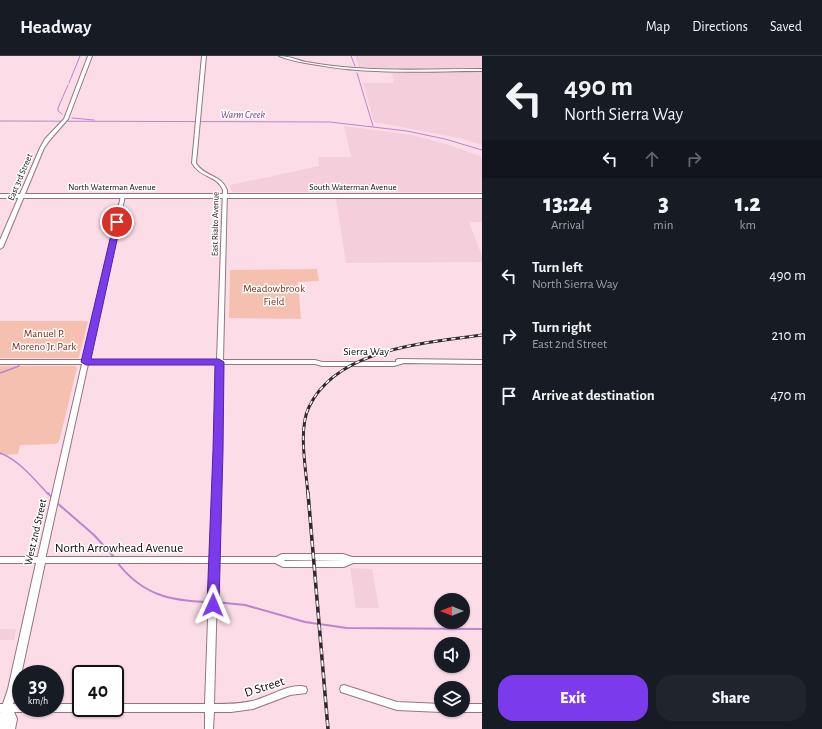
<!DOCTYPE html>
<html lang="en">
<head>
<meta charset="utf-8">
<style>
  body { margin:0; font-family:"Alegreya Sans",sans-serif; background:#20242c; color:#f1f3f6; height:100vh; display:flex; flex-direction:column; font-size:15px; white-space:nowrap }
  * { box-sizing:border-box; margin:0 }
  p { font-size:13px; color:#9ea1a6 }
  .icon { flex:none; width:22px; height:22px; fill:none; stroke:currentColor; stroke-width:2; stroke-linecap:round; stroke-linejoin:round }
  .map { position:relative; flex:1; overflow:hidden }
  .sheet { display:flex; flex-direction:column; background:#171b24; width:340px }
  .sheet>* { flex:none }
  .hud { background:#171b24; color:#f1f3f6; overflow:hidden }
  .needle { width:26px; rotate:270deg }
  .controls { position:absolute; left:434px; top:537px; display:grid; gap:8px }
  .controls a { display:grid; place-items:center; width:36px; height:36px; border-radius:50%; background:#171b24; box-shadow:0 1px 3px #0004; font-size:20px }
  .speed { position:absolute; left:12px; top:609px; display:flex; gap:8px; font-size:20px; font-weight:700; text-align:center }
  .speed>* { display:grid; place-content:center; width:52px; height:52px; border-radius:50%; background:#171b24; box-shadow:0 1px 3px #0004; line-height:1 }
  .speed small { font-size:10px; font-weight:400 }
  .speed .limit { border:2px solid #111; border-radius:6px; background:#fff; color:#111 }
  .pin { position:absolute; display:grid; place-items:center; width:34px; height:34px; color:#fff; margin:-17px; border:2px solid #fff; border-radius:50%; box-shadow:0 1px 4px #0007 }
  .me { position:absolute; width:44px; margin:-22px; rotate:1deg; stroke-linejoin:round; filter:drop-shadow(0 0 3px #0008) }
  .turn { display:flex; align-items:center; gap:14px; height:84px; padding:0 16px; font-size:18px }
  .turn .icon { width:52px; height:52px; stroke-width:2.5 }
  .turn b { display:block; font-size:28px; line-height:34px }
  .lanes { display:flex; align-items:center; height:38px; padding:0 16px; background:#0003; justify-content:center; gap:20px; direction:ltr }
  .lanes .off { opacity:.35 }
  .eta { display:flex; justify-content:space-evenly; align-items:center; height:68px; text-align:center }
  .eta b { font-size:24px; font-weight:800; line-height:28px }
  .cta { display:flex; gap:8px; margin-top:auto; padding:8px 16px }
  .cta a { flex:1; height:46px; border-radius:16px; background:#7c3aed; color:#fff; font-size:16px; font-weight:800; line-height:46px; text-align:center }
  .cta a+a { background:#20242c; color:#f1f3f6 }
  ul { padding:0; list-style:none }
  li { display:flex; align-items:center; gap:12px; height:60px; padding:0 16px }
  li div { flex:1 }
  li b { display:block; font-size:15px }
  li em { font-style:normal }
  header { display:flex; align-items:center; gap:24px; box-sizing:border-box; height:56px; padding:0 20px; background:#171b24; border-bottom:1px solid #363941 }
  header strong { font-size:19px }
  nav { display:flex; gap:22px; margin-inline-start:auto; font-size:14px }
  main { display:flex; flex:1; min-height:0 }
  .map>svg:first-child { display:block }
  .built { fill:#f4cedb }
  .green { fill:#f6c0b1 }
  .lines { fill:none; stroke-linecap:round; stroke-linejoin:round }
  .stream-far2 { stroke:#ba85cc; stroke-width:1 }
  .stream-far1 { stroke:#ba85cc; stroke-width:1.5 }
  .stream { stroke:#ba85cc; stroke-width:2 }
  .tertiary-casing { stroke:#937780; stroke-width:2 }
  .secondary-casing { stroke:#937780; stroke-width:2 }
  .primary-casing { stroke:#937780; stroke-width:2 }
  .tertiary { fill:#fff; fill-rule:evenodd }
  .secondary { fill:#fff; fill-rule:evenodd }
  .primary { fill:#fff; fill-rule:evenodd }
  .rail-far1-casing { stroke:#34282c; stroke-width:3 }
  .rail-casing { stroke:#34282c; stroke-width:3.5 }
  .rail-far1 { stroke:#fff; stroke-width:1.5; stroke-dasharray:4.5; stroke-linecap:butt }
  .rail { stroke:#fff; stroke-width:2; stroke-dasharray:6; stroke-linecap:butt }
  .route { fill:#7c3aed; stroke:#51269a }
  .labels { text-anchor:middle; stroke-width:3; stroke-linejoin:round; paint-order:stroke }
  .far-street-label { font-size:9px; fill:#12090c; stroke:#fff }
  .far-water-label { font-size:10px; font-style:italic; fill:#77368b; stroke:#fff }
  .park-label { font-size:11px; fill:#7b2b13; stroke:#fff }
  .street-label { font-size:11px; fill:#12090c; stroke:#fff }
  .near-street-label { font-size:13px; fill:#12090c; stroke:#fff }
</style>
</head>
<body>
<header>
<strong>Headway</strong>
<nav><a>Map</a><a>Directions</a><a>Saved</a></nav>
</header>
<main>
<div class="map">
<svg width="482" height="673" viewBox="0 0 482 673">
  <rect width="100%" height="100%" fill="#fcdde7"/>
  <path class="built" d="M 355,0 L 482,0 L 482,12 L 359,12 Z
    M 482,15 L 482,89 L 459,82 L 374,66 L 363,27 L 394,27 L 391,16 Z
    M 344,70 L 413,79 L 449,89 L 482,101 L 482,136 L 232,136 L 230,129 L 319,110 L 318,101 L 351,101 Z
    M 336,143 L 482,143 L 482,166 L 469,166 L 482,200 L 482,206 L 346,207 Z
    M 350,512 L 372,513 L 379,552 L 356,552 Z
    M 0,573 L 16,573 L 14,584 L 0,584 Z"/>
  <path class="green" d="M 317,213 L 319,225 L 298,226 L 301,263 L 229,262 L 230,214 Z
    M 0,265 L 86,265 L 88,266 L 79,301 L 78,302 L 0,302 Z
    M 0,310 L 75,310 L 77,312 L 59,386 L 56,388 L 20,389 L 18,398 L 0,399 Z"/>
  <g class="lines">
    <path class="stream-far2" d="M 351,0 L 355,10
      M 357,17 L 373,70
      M 69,27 L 80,0
      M 62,58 L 58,55 L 58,52 L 68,29
      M 72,62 L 94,64
      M 0,65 L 330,66 L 407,75 L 445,83 L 482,94"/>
    <path class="stream-far1" d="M 0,317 L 19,310
      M 0,397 C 19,404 35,424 48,438"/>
    <path class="stream" d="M 48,437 L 52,442
      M 56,446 L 94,479 L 114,501
      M 117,506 C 142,539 170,545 209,546
      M 215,546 L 245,549 L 305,566 L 347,572 L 482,573"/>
    <g class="tertiary-casing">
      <path id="tertiary" d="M 202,0 L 206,0 L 196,107 C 204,121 221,118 227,134 L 223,304 L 315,304 L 322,306 L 396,306 L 396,304 L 398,303 L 482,304 L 482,308 L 404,307 L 394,310 L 322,310 L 315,308 L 223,308 L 214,648 C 227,648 239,648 252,645 C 268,642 290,626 306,631 L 307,634 L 306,637 L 290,639 L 253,653 L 231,656 L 214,656 L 213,673 L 205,673 L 205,656 L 55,656 L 52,655 L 51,652 L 55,652 L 55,648 L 81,648 L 81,652 L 115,652 L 115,648 L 205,648 L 217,308 L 88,308 L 45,504 L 44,506 L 41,507 L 38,506 L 37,504 L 82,308 L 0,308 L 0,304 L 83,304 L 121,140 L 123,139 L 125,140 L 89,304 L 217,304 L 223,134 C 217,119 200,122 192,107 Z
        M 279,0 C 289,0 297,4 306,6 C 323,9 339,11 355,12 C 397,15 440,13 482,13 L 482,15 C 427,15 372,19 318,9 C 305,7 291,5 279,0 Z
        M 344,629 L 397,646 L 441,648 L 441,654 L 444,654 L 441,656 L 397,654 L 341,636 L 340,633 L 341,630 Z
        M 0,648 L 21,648 L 21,652 L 25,652 L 24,655 L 21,656 L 0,656 Z
        M 463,648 L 482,648 L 482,656 L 463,656 L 460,655 L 463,654 Z"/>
    </g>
    <g class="secondary-casing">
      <path id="secondary" d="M 88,0 L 92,0 L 68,63 L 49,85 L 44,92 L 3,191 L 0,193 L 0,184 L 40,92 L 45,83 L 64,63 Z
        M 282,498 L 343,498 L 352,501 L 482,501 L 482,507 L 353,507 L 344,511 L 283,511 L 275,507 L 45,507 L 18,633 L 12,651 L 17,663 L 15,673 L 0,673 L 0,657 L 8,633 L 36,507 L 0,507 L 0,501 L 276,501 ZM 284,504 L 344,504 L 285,505 Z"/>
    </g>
    <g class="primary-casing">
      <path id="primary" d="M 0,138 L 482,138 L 482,142 L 0,142 Z"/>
    </g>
    <use href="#tertiary" class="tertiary"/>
    <use href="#secondary" class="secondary"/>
    <use href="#primary" class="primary"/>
    <g class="rail-far1-casing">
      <path id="rail-far1" d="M 308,438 C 306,414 298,373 309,351 C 337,292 426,287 482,279"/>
    </g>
    <g class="rail-casing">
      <path id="rail" d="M 308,437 L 328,673"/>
    </g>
    <use href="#rail-far1" class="rail-far1"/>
    <use href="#rail" class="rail"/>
  </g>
  <path class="route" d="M 117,163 L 121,166 L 91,303 L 219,303 L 224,306 L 223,394 L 219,549 L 217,552 L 213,554 L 209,552 L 207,549 L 213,394 L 215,309 L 86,309 L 81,306 L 114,166 Z"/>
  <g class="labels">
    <g class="far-street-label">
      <text transform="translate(20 121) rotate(-67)" y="3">East 3rd Street</text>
      <text x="112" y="134">North Waterman Avenue</text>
      <text x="353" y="134">South Waterman Avenue</text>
      <text transform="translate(215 168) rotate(-89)" y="3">East Rialto Avenue</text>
    </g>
    <g class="far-water-label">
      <text x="243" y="62">Warm Creek</text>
    </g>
    <g class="park-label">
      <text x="274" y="236">Meadowbrook<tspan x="274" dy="13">Field</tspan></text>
      <text x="44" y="281">Manuel P.<tspan x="44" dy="13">Moreno Jr. Park</tspan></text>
    </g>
    <g class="street-label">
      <text x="366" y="299">Sierra Way</text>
      <text transform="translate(35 476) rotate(-77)" y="4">West 2nd Street</text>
    </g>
    <g class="near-street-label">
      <text x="119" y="496">North Arrowhead Avenue</text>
      <text transform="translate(264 630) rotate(-18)" y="5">D Street</text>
    </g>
  </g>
</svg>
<div class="controls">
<a><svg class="needle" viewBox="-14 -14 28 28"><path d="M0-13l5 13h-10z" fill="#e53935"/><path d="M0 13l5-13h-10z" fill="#9ea1a6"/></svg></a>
<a><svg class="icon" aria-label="sound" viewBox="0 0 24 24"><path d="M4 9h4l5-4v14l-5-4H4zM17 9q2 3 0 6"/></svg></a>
<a><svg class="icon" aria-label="layers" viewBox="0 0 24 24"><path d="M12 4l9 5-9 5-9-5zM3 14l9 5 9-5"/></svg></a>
</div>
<div class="speed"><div>39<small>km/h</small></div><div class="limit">40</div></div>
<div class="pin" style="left:117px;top:166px;background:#d93025"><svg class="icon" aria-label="arrive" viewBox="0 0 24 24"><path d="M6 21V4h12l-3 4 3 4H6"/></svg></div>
<svg class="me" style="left:213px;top:549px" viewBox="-20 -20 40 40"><path d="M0-17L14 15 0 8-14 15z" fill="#7c3aed" stroke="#fff" stroke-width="4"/></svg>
</div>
<section class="sheet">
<div class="hud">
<div class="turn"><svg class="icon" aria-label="left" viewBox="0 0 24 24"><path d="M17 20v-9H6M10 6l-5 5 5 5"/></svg><div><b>490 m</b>North Sierra Way</div></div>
<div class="lanes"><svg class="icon" aria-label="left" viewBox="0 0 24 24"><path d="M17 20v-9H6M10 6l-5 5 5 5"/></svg><svg class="icon off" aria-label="ahead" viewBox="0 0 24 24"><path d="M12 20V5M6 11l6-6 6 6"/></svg><svg class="icon off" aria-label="right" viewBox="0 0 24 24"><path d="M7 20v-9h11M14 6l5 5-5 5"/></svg></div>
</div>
<div class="eta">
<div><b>13:24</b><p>Arrival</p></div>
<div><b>3</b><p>min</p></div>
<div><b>1.2</b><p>km</p></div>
</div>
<ul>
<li><svg class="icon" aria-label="left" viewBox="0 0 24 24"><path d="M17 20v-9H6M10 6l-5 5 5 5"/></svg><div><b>Turn left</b><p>North Sierra Way</p></div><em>490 m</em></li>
<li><svg class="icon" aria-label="right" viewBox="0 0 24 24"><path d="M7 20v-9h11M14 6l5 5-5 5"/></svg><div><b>Turn right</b><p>East 2nd Street</p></div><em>210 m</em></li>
<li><svg class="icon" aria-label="arrive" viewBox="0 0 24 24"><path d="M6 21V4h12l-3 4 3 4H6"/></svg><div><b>Arrive at destination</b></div><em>470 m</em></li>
</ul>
<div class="cta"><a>Exit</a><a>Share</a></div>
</section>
</main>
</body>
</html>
